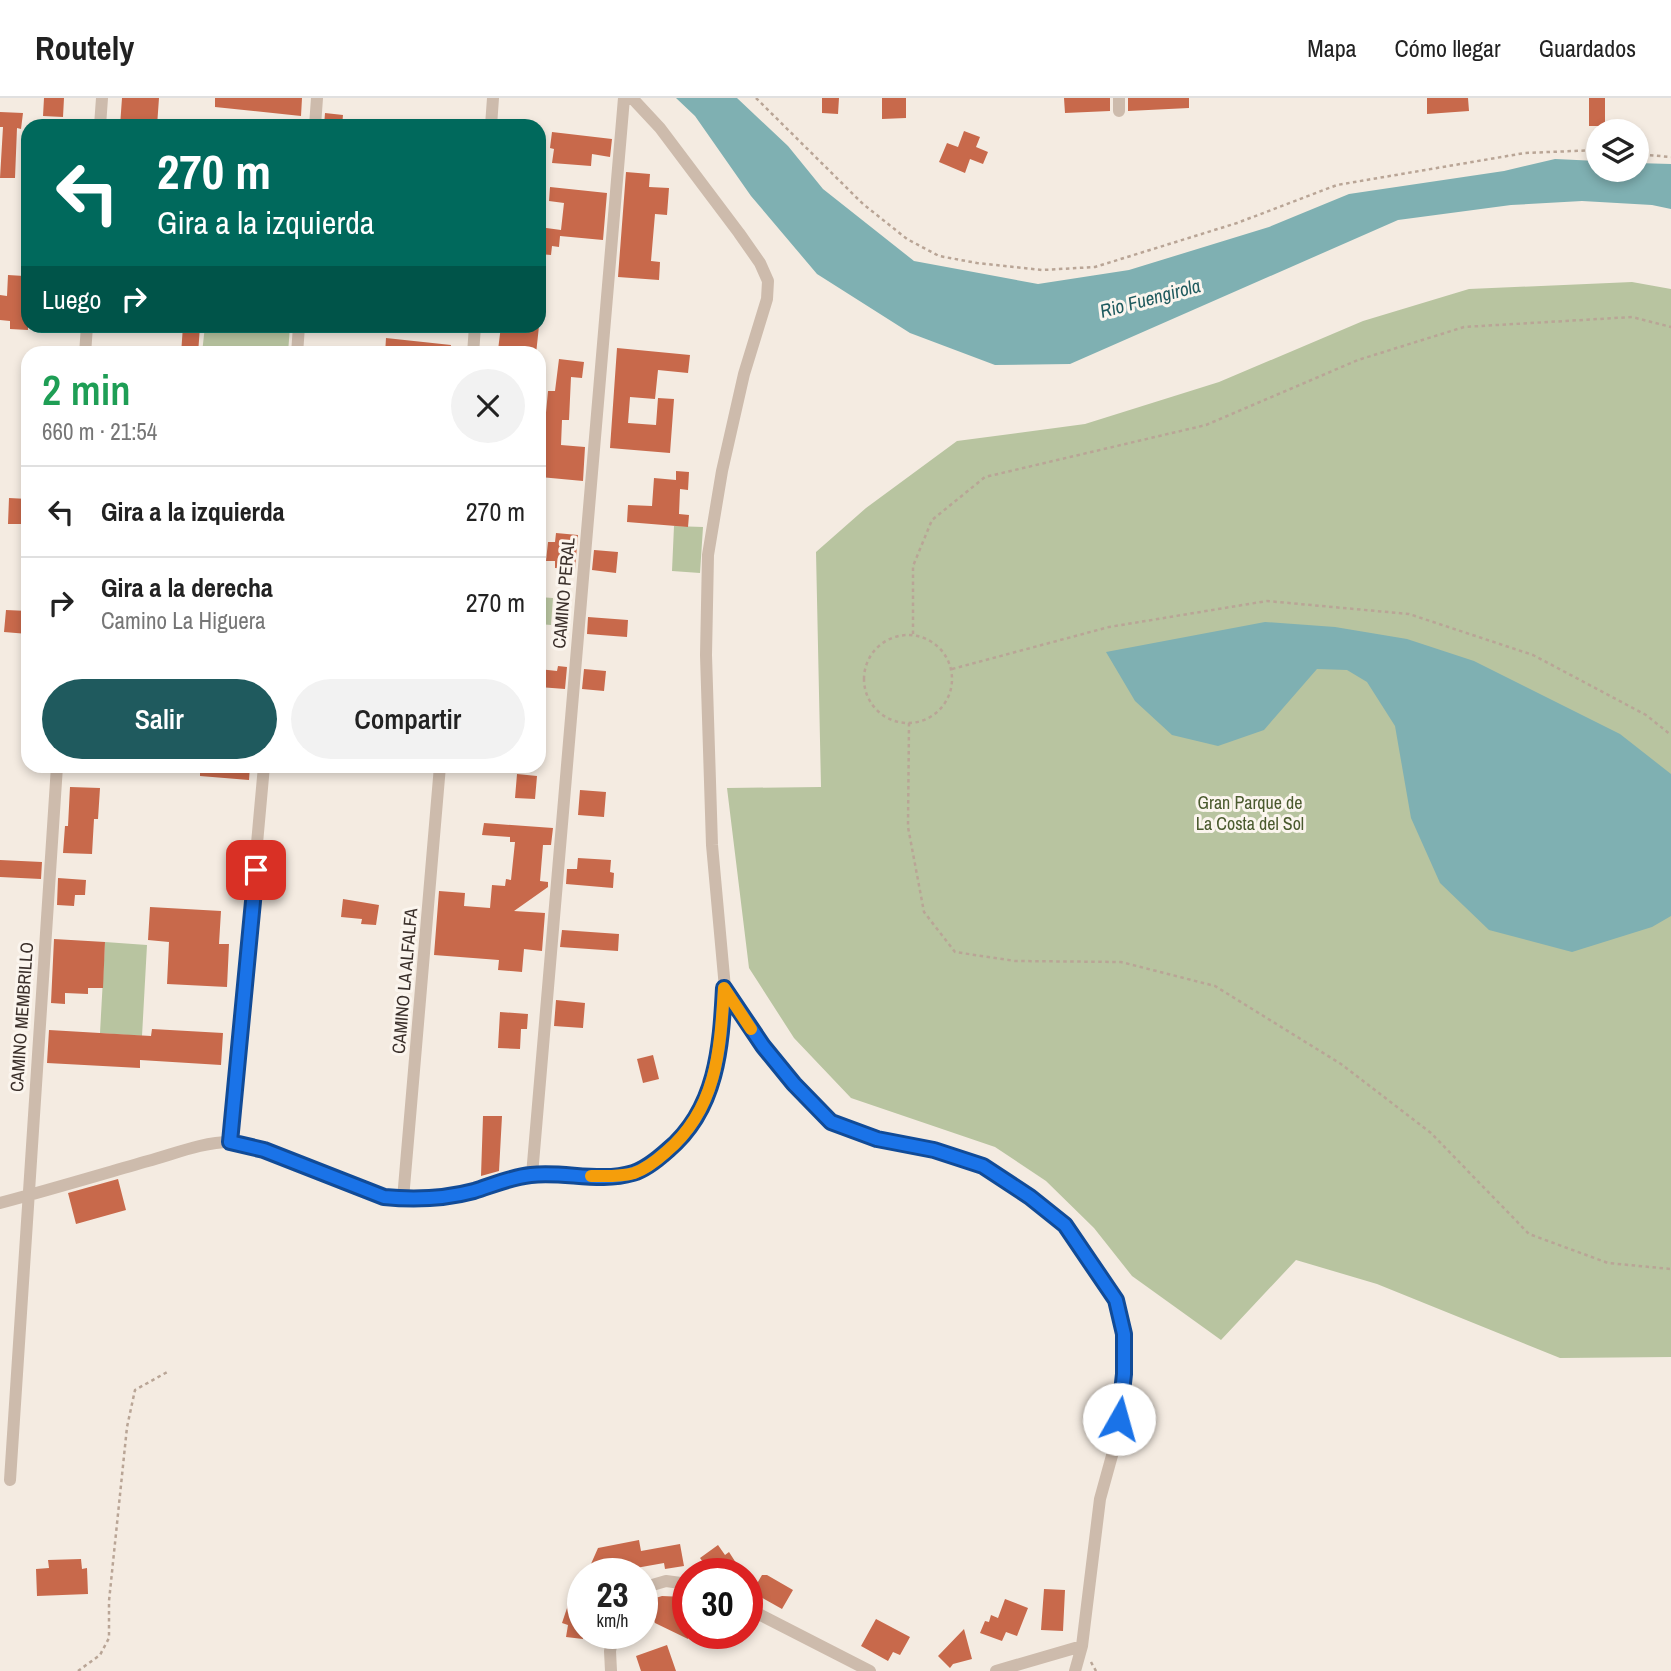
<!DOCTYPE html>
<html lang="es">
<head>
<meta charset="utf-8">
<style>
  body { margin:0; font-family:"Archivo Narrow",sans-serif; background:#f2f2f2; color:#222; height:100vh; display:flex; flex-direction:column; font-size:26px; white-space:nowrap }
  * { box-sizing:border-box; margin:0 }
  p { font-size:23px; color:#767676 }
  .icon { flex:none; width:38px; height:38px; fill:none; stroke:currentColor; stroke-width:2; stroke-linecap:round; stroke-linejoin:round }
  .map { position:relative; flex:1; overflow:hidden }
  .sheet { position:absolute; left:21px; top:248px; width:525px; height:427px; display:flex; flex-direction:column; background:#fff; border-radius:21px; box-shadow:0 4px 10px #0003 }
  .sheet>* { flex:none }
  .hud { position:absolute; left:21px; top:21px; width:525px; height:214px; border-radius:21px; box-shadow:0 4px 10px #0003; background:#00695c; color:#fff; overflow:hidden }
  .tools { position:absolute; left:1586px; top:21px; display:grid; gap:14px }
  .tools a { display:grid; place-items:center; width:63px; height:63px; border-radius:50%; background:#fff; box-shadow:0 4px 10px #0003; font-size:35px }
  .speed { position:absolute; left:567px; top:1460px; display:flex; gap:14px; font-size:35px; font-weight:700; text-align:center }
  .speed>* { display:grid; place-content:center; width:91px; height:91px; border-radius:50%; background:#fff; box-shadow:0 4px 10px #0003; line-height:1 }
  .speed small { font-size:18px; font-weight:400 }
  .speed .limit { border:10px solid #d22; background:#fff; color:#111 }
  .pin { position:absolute; display:grid; place-items:center; width:60px; height:60px; color:#fff; margin:-30px; border-radius:14px; box-shadow:0 4px 10px #0006 }
  .me { position:absolute; width:77px; margin:-38px; rotate:7deg; stroke-linejoin:round; filter:drop-shadow(0 0 5px #0008) }
  .turn { display:flex; align-items:center; gap:24px; height:147px; padding:0 21px; font-size:32px }
  .turn .icon { width:91px; height:91px; stroke-width:2.5 }
  .turn b { display:block; font-size:49px; line-height:60px }
  .then { display:flex; align-items:center; height:66px; padding:0 21px; background:#0003; gap:14px; font-size:26px }
  .round { display:grid; place-items:center; flex:none; width:74px; height:74px; border-radius:37px; background:#f2f2f2 }
  .summary { display:flex; align-items:center; justify-content:space-between; height:119px; padding:0 21px }
  h1 { font-size:42px; font-weight:600; line-height:52px; color:#1e9e55 }
  .button { display:flex; gap:14px; margin-top:auto; padding:14px 21px }
  .button a { flex:1; height:80px; border-radius:42px; background:#1f5a5e; color:#fff; font-size:28px; font-weight:600; line-height:80px; text-align:center }
  .button a+a { background:#f2f2f2; color:#222 }
  ul { padding:0; list-style:none }
  li { display:flex; align-items:center; gap:21px; height:91px; padding:0 21px; border-top:2px solid #e0e0e0 }
  li div { flex:1 }
  li b { display:block; font-size:26px }
  li em { font-style:normal }
  header { display:flex; align-items:center; gap:42px; box-sizing:border-box; height:98px; padding:0 35px; background:#fff; border-bottom:2px solid #e0e0e0 }
  header strong { font-size:33px }
  nav { display:flex; gap:38px; margin-inline-start:auto; font-size:24px }
  .map>svg:first-child { display:block }
  .green { fill:#b8c4a0 }
  .water { fill:#7fb0b2 }
  .building { fill:#c8694b }
  .lines { fill:none; stroke-linecap:round; stroke-linejoin:round }
  .path { stroke:#b9a596; stroke-width:2.5; stroke-dasharray:3.5 3.5; stroke-linecap:butt }
  .minor { stroke:#cdbbac; stroke-width:12 }
  .route-casing { stroke:#114b97; stroke-width:18 }
  .route { stroke:#1a73e8; stroke-width:12 }
  .slow { stroke:#f59e0b; stroke-width:12 }
  .labels { text-anchor:middle; stroke-width:6; stroke-linejoin:round; paint-order:stroke }
  .street-label { font-size:18px; fill:#3b302b; stroke:#fbf5ee }
  .park-label { font-size:18px; fill:#4a5a2e; stroke:#fbf5ee }
  .water-label { font-size:19px; font-style:italic; fill:#1f5a5e; stroke:#fbf5ee }
</style>
</head>
<body>
<header>
<strong>Routely</strong>
<nav><a>Mapa</a><a>Cómo llegar</a><a>Guardados</a></nav>
</header>
<div class="map">
<svg width="1671" height="1573" viewBox="0 0 1671 1573">
  <rect width="100%" height="100%" fill="#f4ebe1"/>
  <path class="green" d="M 1632,184 L 1671,191 L 1671,1259 L 1560,1260 L 1377,1186 L 1296,1162 L 1221,1242 L 1132,1178 L 1094,1130 L 1046,1083 L 995,1049 L 851,1000 L 794,940 L 749,870 L 727,690 L 821,689 L 816,454 L 866,410 L 957,343 L 1085,326 L 1219,284 L 1363,223 L 1469,191 Z
    M 205,228 L 290,228 L 288,255 L 202,255 Z
    M 674,428 L 703,429 L 700,475 L 672,473 Z
    M 539,499 L 553,500 L 551,527 L 539,526 Z
    M 105,844 L 147,847 L 142,938 L 100,935 Z"/>
  <path class="water" d="M 676,0 L 737,0 L 788,48 L 823,91 L 914,163 L 1038,186 L 1129,172 L 1269,129 L 1349,96 L 1504,73 L 1555,61 L 1598,63 L 1598,72 L 1636,72 L 1636,65 L 1671,66 L 1671,111 L 1652,107 L 1582,103 L 1511,107 L 1398,122 L 1070,266 L 995,267 L 910,235 L 817,176 L 751,98 L 695,18 Z
    M 1265,524 L 1335,529 L 1407,541 L 1474,563 L 1620,636 L 1671,676 L 1671,818 L 1652,829 L 1572,854 L 1489,832 L 1440,785 L 1411,720 L 1395,628 L 1367,584 L 1347,572 L 1317,571 L 1264,632 L 1218,648 L 1172,637 L 1135,603 L 1106,554 Z"/>
  <path class="building" d="M 44,0 L 64,0 L 63,19 L 43,18 Z
    M 122,0 L 159,0 L 157,28 L 120,28 Z
    M 215,0 L 302,0 L 301,18 L 215,9 Z
    M 822,0 L 839,0 L 838,16 L 822,15 Z
    M 882,0 L 906,0 L 906,20 L 882,21 Z
    M 1064,0 L 1110,0 L 1110,13 L 1065,15 Z
    M 1128,0 L 1189,0 L 1189,10 L 1128,13 Z
    M 1427,0 L 1468,0 L 1469,13 L 1427,16 Z
    M 1589,0 L 1605,0 L 1605,28 L 1589,28 Z
    M 0,14 L 23,15 L 21,31 L 17,30 L 15,80 L 0,80 L 3,29 L 0,29 Z
    M 325,15 L 343,17 L 342,28 L 324,28 Z
    M 964,33 L 980,39 L 976,49 L 988,54 L 983,66 L 970,61 L 965,75 L 939,64 L 947,45 L 958,49 Z
    M 552,34 L 612,41 L 610,59 L 592,56 L 591,68 L 552,65 L 554,51 L 550,50 Z
    M 626,74 L 650,76 L 649,89 L 669,90 L 667,117 L 655,116 L 651,163 L 660,164 L 659,182 L 618,179 Z
    M 550,89 L 607,95 L 603,142 L 560,138 L 559,149 L 552,148 L 551,157 L 539,156 L 539,129 L 561,132 L 564,105 L 549,103 Z
    M 8,177 L 24,178 L 22,205 L 28,205 L 28,232 L 10,231 L 10,223 L 0,222 L 0,197 L 7,198 Z
    M 183,228 L 200,228 L 198,256 L 181,256 Z
    M 501,228 L 539,228 L 536,256 L 498,252 Z
    M 386,240 L 451,247 L 450,256 L 385,256 Z
    M 617,250 L 690,257 L 688,275 L 658,272 L 655,301 L 630,299 L 628,325 L 656,327 L 658,300 L 674,301 L 670,355 L 610,350 Z
    M 559,261 L 584,264 L 582,280 L 571,279 L 569,322 L 562,322 L 561,347 L 585,349 L 583,383 L 540,379 L 548,293 L 555,293 Z
    M 676,373 L 689,374 L 688,392 L 680,391 L 679,416 L 689,417 L 688,429 L 627,424 L 628,407 L 652,408 L 654,380 L 676,382 Z
    M 9,400 L 28,401 L 28,426 L 8,426 Z
    M 556,435 L 578,437 L 575,471 L 555,470 L 555,463 L 546,463 L 548,444 L 555,444 Z
    M 594,452 L 618,454 L 616,475 L 592,472 Z
    M 6,512 L 28,513 L 28,536 L 4,534 Z
    M 588,519 L 628,522 L 627,539 L 587,536 Z
    M 558,568 L 567,569 L 565,591 L 539,589 L 539,571 L 557,573 Z
    M 584,571 L 606,573 L 604,593 L 582,591 Z
    M 200,668 L 250,668 L 249,682 L 200,678 Z
    M 517,676 L 537,678 L 535,701 L 515,700 Z
    M 70,689 L 100,690 L 98,721 L 94,721 L 92,756 L 63,755 L 65,728 L 68,728 Z
    M 580,692 L 606,694 L 604,719 L 578,717 Z
    M 484,725 L 553,730 L 551,747 L 543,747 L 540,783 L 548,784 L 548,789 L 514,813 L 545,815 L 542,853 L 524,851 L 522,874 L 498,872 L 499,862 L 434,857 L 439,793 L 465,795 L 464,808 L 490,810 L 492,787 L 505,788 L 506,781 L 511,782 L 515,744 L 510,744 L 510,739 L 482,737 Z
    M 578,760 L 611,762 L 610,774 L 614,775 L 613,790 L 566,786 L 567,771 L 577,771 Z
    M 0,762 L 42,764 L 41,781 L 0,779 Z
    M 58,780 L 86,782 L 85,797 L 75,797 L 74,808 L 57,807 Z
    M 343,801 L 379,807 L 376,827 L 361,826 L 362,821 L 341,819 Z
    M 150,809 L 221,813 L 219,846 L 229,846 L 227,889 L 167,886 L 169,844 L 148,842 Z
    M 562,832 L 619,836 L 618,853 L 560,849 Z
    M 54,841 L 105,844 L 103,890 L 88,890 L 88,896 L 65,895 L 65,906 L 51,905 Z
    M 556,902 L 585,905 L 583,930 L 554,928 Z
    M 500,914 L 528,916 L 527,931 L 521,931 L 520,951 L 498,950 Z
    M 152,931 L 223,935 L 221,967 L 140,962 L 140,970 L 47,965 L 49,932 L 151,938 Z
    M 653,957 L 659,981 L 643,985 L 637,961 Z
    M 483,1018 L 502,1018 L 499,1073 L 481,1078 Z
    M 118,1081 L 126,1112 L 76,1126 L 68,1095 Z
    M 639,1442 L 641,1453 L 680,1446 L 684,1468 L 665,1471 L 664,1465 L 608,1475 L 587,1475 L 598,1450 Z
    M 718,1447 L 725,1457 L 729,1454 L 738,1468 L 728,1475 L 711,1475 L 700,1460 Z
    M 81,1461 L 82,1471 L 87,1470 L 88,1496 L 37,1498 L 36,1471 L 49,1470 L 48,1462 Z
    M 762,1477 L 767,1477 L 793,1492 L 782,1511 L 752,1494 Z
    M 1044,1491 L 1065,1492 L 1063,1533 L 1041,1532 Z
    M 662,1498 L 684,1499 L 688,1501 L 686,1512 L 688,1516 L 688,1541 L 655,1525 L 646,1503 Z
    M 1005,1501 L 1028,1510 L 1017,1538 L 1006,1534 L 1002,1543 L 980,1535 L 985,1523 L 989,1524 L 991,1517 L 998,1520 Z
    M 568,1507 L 583,1511 L 583,1541 L 566,1539 L 568,1527 L 562,1525 Z
    M 876,1521 L 910,1539 L 900,1557 L 893,1554 L 888,1563 L 861,1548 Z
    M 964,1531 L 972,1561 L 953,1566 L 950,1570 L 938,1558 Z
    M 667,1547 L 676,1573 L 641,1573 L 636,1558 Z"/>
  <g class="lines">
    <path class="path" d="M 756,0 L 863,106 L 907,141 L 939,158 L 977,165 L 1042,172 L 1095,169 L 1237,125 L 1337,87 L 1525,55 L 1598,52
      M 1636,56 L 1671,59
      M 913,536 L 913,468 L 932,422 L 985,379 L 1206,327 L 1358,262 L 1464,229 L 1632,219 L 1671,229
      M864 581a44 44 0 1 1 88 0a44 44 0 1 1-88 0Z
      M 952,571 L 1109,529 L 1267,503 L 1409,516 L 1533,557 L 1646,617 L 1671,637
      M 909,625 L 908,729 L 924,814 L 955,854 L 1015,863 L 1121,864 L 1215,888 L 1341,966 L 1431,1035 L 1529,1136 L 1608,1165 L 1671,1171
      M 1091,1564 L 1096,1573
      M 78,1573 L 100,1557 L 109,1540 L 109,1503 L 127,1329 L 135,1292 L 169,1273"/>
    <path class="minor" d="M 632,0 L 660,30 L 739,135 L 760,165 L 768,183 L 767,201 L 744,276 L 722,373 L 708,457 L 706,557 L 712,747 L 725,890 L 763,948 L 794,986 L 831,1024 L 877,1042 L 934,1052 L 983,1068 L 1030,1099 L 1065,1127 L 1116,1202 L 1124,1236 L 1124,1276 L 1116,1343 L 1100,1401 L 1082,1548 L 1075,1573
      M 1119,0 L 1119,13
      M 100,28 L 102,0
      M 315,28 L 317,0
      M 491,28 L 493,0
      M 85,256 L 87,228
      M 297,256 L 299,228
      M 473,256 L 475,228
      M 230,1044 L 264,668
      M 532,1077 L 624,0
      M 403,1101 L 440,668
      M 0,1105 C 49,1092 99,1077 148,1063 C 174,1056 203,1044 230,1044 C 278,1045 336,1090 384,1099 C 414,1105 445,1101 474,1093 C 492,1088 510,1080 530,1077 C 563,1073 597,1082 630,1076 C 644,1073 656,1063 666,1054 C 717,1010 720,953 725,890
      M 10,1382 L 57,668
      M 642,1490 L 666,1483 L 688,1486
      M 747,1510 L 870,1573
      M 611,1573 L 610,1553 L 614,1535
      M 996,1573 L 1082,1548"/>
  </g>
  <g class="lines">
    <g class="route-casing">
      <path id="route" d="M 256,772 L 230,1044 L 264,1052 L 384,1099 C 415,1102 444,1101 474,1093 C 493,1087 511,1079 531,1077 C 564,1073 600,1085 633,1075 C 646,1071 658,1061 668,1052 C 717,1011 721,949 724,890 L 763,948 L 794,986 L 831,1024 L 877,1041 L 934,1052 L 983,1068 L 1030,1099 L 1065,1127 L 1116,1202 L 1124,1236 L 1124,1276 L 1119,1321"/>
    </g>
    <use href="#route" class="route"/>
    <path class="slow" d="M 591,1078 C 605,1078 621,1079 634,1075 C 646,1071 657,1062 666,1054 C 717,1011 720,953 724,890 L 751,931"/>
  </g>
  <g class="labels">
    <g class="street-label">
      <text transform="translate(564 495) rotate(-85)" y="6">CAMINO PERAL</text>
      <text transform="translate(405 883) rotate(-85)" y="6">CAMINO LA ALFALFA</text>
      <text transform="translate(22 919) rotate(-86)" y="6">CAMINO MEMBRILLO</text>
    </g>
    <g class="park-label">
      <text x="1250" y="711">Gran Parque de<tspan x="1250" dy="21">La Costa del Sol</tspan></text>
    </g>
    <g class="water-label">
      <text transform="translate(1150 200) rotate(-15)" y="7">Rio Fuengirola</text>
    </g>
  </g>
</svg>
<div class="tools">
<a><svg class="icon" aria-label="layers" viewBox="0 0 24 24"><path d="M12 4l9 5-9 5-9-5zM3 14l9 5 9-5"/></svg></a>
</div>
<div class="speed"><div>23<small>km/h</small></div><div class="limit">30</div></div>
<div class="pin" style="left:256px;top:772px;background:#d93025"><svg class="icon" aria-label="arrive" viewBox="0 0 24 24"><path d="M6 21V4h12l-3 4 3 4H6"/></svg></div>
<svg class="me" style="left:1119px;top:1321px" viewBox="-20 -20 40 40"><circle r="19" fill="#fff"/><path d="M0-13L10 11 0 6-10 11z" fill="#1a73e8"/></svg>
<div class="hud">
<div class="turn"><svg class="icon" aria-label="left" viewBox="0 0 24 24"><path d="M17 20v-9H6M10 6l-5 5 5 5"/></svg><div><b>270 m</b>Gira a la izquierda</div></div>
<div class="then">Luego<svg class="icon" aria-label="right" viewBox="0 0 24 24"><path d="M7 20v-9h11M14 6l5 5-5 5"/></svg></div>
</div>
<section class="sheet">
<div class="summary"><div><h1>2 min</h1><p>660 m · 21:54</p></div><a class="round"><svg class="icon" aria-label="close" viewBox="0 0 24 24"><path d="M6 6l12 12M18 6L6 18"/></svg></a></div>
<ul>
<li><svg class="icon" aria-label="left" viewBox="0 0 24 24"><path d="M17 20v-9H6M10 6l-5 5 5 5"/></svg><div><b>Gira a la izquierda</b></div><em>270 m</em></li>
<li><svg class="icon" aria-label="right" viewBox="0 0 24 24"><path d="M7 20v-9h11M14 6l5 5-5 5"/></svg><div><b>Gira a la derecha</b><p>Camino La Higuera</p></div><em>270 m</em></li>
</ul>
<div class="button"><a>Salir</a><a>Compartir</a></div>
</section>
</div>
</body>
</html>
